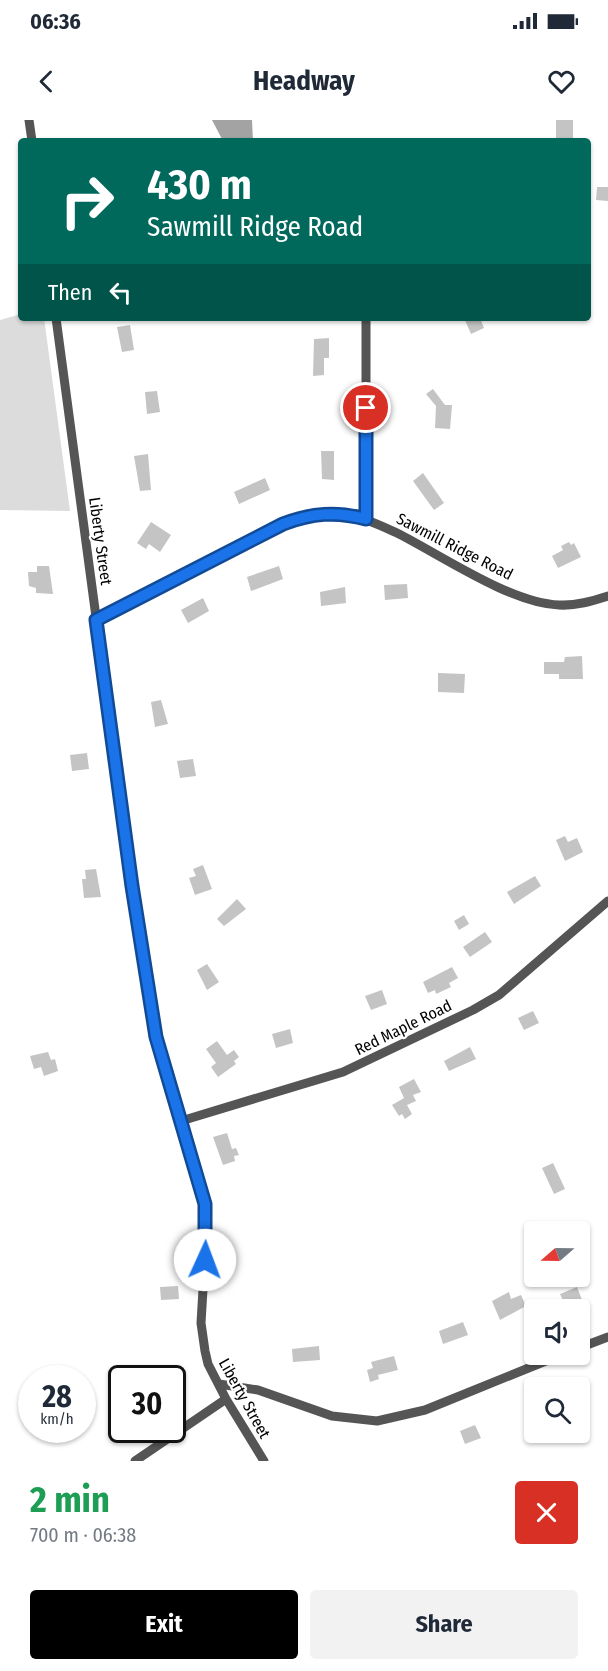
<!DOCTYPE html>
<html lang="en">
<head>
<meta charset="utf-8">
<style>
  body { margin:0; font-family:"Fira Sans Condensed",sans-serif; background:#f2f2f3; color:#1f2937; height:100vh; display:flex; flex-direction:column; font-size:22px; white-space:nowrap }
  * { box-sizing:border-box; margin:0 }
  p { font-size:20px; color:#747a83 }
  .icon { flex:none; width:33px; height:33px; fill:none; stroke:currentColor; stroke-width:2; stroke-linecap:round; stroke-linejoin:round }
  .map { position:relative; height:1341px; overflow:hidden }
  .details { display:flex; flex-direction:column; background:#fff; flex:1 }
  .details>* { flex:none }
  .hud { position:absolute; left:18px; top:18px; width:573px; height:183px; border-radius:6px; box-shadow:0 2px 4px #0004; background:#00695c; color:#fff; overflow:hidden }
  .needle { width:39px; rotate:250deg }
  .fabs { position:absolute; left:524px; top:1101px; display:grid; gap:12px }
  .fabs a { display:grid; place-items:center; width:66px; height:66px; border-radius:6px; background:#fff; box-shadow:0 2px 4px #0004; font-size:30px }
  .speed { position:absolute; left:18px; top:1245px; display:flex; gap:12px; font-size:30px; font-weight:700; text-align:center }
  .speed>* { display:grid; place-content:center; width:78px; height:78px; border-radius:50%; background:#fff; box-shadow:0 2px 4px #0004; line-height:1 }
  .speed small { font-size:15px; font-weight:400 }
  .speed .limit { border:3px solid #111; border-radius:9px; background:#fff; color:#111 }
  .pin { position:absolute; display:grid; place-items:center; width:51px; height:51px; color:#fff; margin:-26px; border:3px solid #fff; border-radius:50%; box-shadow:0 2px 6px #0007 }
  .me { position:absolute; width:66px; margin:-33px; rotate:2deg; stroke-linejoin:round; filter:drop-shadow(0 0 4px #0008) }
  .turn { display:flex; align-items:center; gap:21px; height:126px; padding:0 30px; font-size:27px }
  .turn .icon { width:78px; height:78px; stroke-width:2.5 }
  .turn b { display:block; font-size:42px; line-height:51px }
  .then { display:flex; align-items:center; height:57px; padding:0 30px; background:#0003; gap:12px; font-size:22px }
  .round { display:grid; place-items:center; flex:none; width:63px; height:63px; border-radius:6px; background:#f2f2f3 }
  .summary { display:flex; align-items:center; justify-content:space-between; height:102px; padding:0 30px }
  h1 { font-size:36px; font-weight:700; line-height:45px; color:#1e9e55 }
  .primary-button { display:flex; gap:12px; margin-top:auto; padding:12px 30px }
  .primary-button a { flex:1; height:69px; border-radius:6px; background:#000; color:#fff; font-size:24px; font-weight:700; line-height:69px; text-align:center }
  .primary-button a+a { background:#f2f2f3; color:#1f2937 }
  .status { display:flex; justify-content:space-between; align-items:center; height:42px; padding:0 30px; background:#fff; direction:ltr }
  .status svg { height:16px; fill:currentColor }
  header { display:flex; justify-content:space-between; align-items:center; height:78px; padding:0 30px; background:#fff; font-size:27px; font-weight:700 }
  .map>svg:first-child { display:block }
  .green { fill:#dcdcdc }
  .water { fill:#a3a3a3 }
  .building { fill:#c4c4c4 }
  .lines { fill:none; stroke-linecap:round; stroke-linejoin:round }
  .street { stroke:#555; stroke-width:9 }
  .route-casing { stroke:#114b97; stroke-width:15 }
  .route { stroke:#1a73e8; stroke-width:10 }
  .labels { text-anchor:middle; stroke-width:4.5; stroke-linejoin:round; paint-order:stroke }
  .street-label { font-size:16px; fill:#000; stroke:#fff }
</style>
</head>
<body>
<div class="status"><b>06:36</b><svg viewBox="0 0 49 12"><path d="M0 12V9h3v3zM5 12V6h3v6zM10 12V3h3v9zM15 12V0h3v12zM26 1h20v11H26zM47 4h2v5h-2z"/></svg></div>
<header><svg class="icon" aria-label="back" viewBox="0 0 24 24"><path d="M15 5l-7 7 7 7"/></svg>Headway<svg class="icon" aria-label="heart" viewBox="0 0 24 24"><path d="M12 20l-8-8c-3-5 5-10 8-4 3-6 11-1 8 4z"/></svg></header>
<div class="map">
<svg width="608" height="1341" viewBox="0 0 608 1341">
  <rect width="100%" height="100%" fill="#fff"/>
  <path class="green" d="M 21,194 L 21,198 L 44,198 L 70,391 L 0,390 L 0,200 Z"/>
  <path class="water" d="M 212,0 L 252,0 L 253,21 L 223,21 Z"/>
  <path class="building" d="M 556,0 L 573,0 L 573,18 L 556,19 Z
    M 597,67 L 608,67 L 608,81 L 596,80 Z
    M 464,198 L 480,198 L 484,208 L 471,214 Z
    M 130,205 L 134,230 L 122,232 L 117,207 Z
    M 329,218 L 329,238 L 324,238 L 324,255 L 313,256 L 314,219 Z
    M 433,269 L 445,285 L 452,285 L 450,309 L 435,308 L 436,286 L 426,274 Z
    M 157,271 L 160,292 L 147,294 L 145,272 Z
    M 321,331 L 334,331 L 334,360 L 322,359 Z
    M 148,334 L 151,370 L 140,371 L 134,336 Z
    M 423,353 L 444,383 L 434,390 L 413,361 Z
    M 265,358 L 270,370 L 239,384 L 234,372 Z
    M 151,402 L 171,415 L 160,432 L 149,424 L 146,429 L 137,423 Z
    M 569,422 L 571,425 L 574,423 L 581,437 L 558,448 L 552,436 L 563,430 L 561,426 Z
    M 37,446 L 49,446 L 53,474 L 36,473 L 36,468 L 29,466 L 28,452 L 37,452 Z
    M 279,446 L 283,459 L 251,471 L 247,457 Z
    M 407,464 L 408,478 L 385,480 L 384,465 Z
    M 345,467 L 346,483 L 321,486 L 320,472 Z
    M 203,478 L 209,491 L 188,503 L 181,490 Z
    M 582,536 L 583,559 L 559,559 L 559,554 L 544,554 L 544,542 L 564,542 L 565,537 Z
    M 438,553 L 465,554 L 464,573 L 438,572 Z
    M 161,580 L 168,604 L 155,607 L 151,582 Z
    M 87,633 L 89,649 L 72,651 L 70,635 Z
    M 193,639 L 196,656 L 180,658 L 177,641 Z
    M 565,716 L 568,722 L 577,718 L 583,732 L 565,741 L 556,720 Z
    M 203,745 L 212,769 L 195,775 L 189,758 L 196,756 L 193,749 Z
    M 96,749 L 101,777 L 84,778 L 82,759 L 86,759 L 85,750 Z
    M 535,756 L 541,766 L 514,784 L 507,772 Z
    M 237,779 L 246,789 L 224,806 L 217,799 Z
    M 464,795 L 469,804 L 459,810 L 454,801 Z
    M 485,812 L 492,822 L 470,837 L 463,827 Z
    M 207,844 L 219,862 L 207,870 L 197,850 Z
    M 452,847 L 458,858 L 449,863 L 451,867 L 436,874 L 435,870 L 428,873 L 423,862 Z
    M 382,870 L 387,884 L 371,890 L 365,876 Z
    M 533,891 L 539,903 L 524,910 L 518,898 Z
    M 290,909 L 293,923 L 276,928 L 272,914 Z
    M 217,921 L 227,935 L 234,930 L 239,937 L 234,941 L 236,944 L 218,957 L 211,947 L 216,943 L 206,929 Z
    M 470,927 L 476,939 L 449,951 L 444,941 Z
    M 48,932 L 51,940 L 55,939 L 58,951 L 44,956 L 41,947 L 34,949 L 30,936 Z
    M 414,959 L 421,972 L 413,975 L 416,981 L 407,985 L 412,994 L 405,999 L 402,994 L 399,996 L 392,985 L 404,978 L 399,967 Z
    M 227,1013 L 232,1029 L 236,1028 L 239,1035 L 234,1036 L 235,1041 L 223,1045 L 213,1017 Z
    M 553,1043 L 565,1069 L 554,1074 L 542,1048 Z
    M 178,1166 L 179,1179 L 161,1180 L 160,1167 Z
    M 577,1167 L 582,1180 L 566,1187 L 560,1174 Z
    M 509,1172 L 511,1179 L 521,1175 L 526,1186 L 500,1200 L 492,1181 Z
    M 463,1202 L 468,1215 L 443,1224 L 439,1211 Z
    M 319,1226 L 320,1240 L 293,1242 L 292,1229 Z
    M 394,1236 L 398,1250 L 378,1255 L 379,1259 L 370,1262 L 367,1250 L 373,1248 L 371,1242 Z
    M 475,1305 L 481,1318 L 465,1324 L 460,1311 Z"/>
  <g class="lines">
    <path class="street" d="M 29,0 L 32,21
      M 56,198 L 132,766 L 156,917 L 205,1084 L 206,1119 L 201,1203 L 205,1231 L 208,1244 L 226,1279 L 264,1341
      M 366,399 L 366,198
      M 96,500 L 283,404 C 299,398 319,391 336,393 C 358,395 377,404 397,413 C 441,435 510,483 559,485 C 576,486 592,481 608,476
      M 181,1001 L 343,952 L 473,890 L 499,875 L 608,781
      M 579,1228 L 608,1217
      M 219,1264 L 258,1270 L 332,1296 L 377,1301 L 425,1290 L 563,1234
      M 135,1341 L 226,1279"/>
  </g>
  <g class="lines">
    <g class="route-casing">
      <path id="route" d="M 205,1140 L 205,1084 L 156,917 L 132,766 L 96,500 L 283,404 C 312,393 336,391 366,399 L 366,288"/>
    </g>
    <use href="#route" class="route"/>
  </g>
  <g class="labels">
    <g class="street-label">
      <text transform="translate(101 421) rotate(82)" y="6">Liberty Street</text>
      <text transform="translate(455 426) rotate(27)" y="6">Sawmill Ridge Road</text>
      <text transform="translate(403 907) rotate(-26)" y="6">Red Maple Road</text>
      <text transform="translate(245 1278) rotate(61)" y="6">Liberty Street</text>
    </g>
  </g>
</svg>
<div class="fabs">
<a><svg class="needle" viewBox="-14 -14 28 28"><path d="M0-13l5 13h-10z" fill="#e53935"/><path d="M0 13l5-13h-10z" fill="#747a83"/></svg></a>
<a><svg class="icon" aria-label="sound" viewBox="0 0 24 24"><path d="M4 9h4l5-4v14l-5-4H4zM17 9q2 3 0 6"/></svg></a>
<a><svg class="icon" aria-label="search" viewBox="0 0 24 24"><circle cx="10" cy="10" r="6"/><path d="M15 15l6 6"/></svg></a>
</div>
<div class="speed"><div>28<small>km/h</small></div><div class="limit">30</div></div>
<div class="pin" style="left:366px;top:288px;background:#d93025"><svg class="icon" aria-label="arrive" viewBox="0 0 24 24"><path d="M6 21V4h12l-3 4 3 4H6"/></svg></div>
<svg class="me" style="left:205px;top:1140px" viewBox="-20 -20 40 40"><circle r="19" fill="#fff"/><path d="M0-13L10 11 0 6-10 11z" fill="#1a73e8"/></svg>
<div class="hud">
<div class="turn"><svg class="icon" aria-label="right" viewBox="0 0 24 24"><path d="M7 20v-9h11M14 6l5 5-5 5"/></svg><div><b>430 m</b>Sawmill Ridge Road</div></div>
<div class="then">Then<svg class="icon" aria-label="left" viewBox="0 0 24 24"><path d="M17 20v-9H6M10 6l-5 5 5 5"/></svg></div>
</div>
</div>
<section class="details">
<div class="summary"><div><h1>2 min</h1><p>700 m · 06:38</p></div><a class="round" style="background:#d93025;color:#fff"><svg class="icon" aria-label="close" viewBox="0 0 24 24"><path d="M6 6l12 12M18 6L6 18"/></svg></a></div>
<div class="primary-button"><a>Exit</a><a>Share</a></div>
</section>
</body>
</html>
